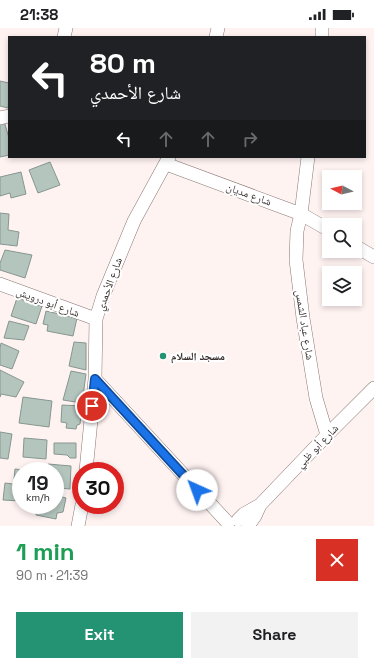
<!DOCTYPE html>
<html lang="en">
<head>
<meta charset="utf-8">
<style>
  body { margin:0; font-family:"Space Grotesk","Noto Naskh Arabic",sans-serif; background:#f2f2f2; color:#202124; height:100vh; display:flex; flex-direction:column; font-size:15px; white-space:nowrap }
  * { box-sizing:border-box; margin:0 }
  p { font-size:13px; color:#757577 }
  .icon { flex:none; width:22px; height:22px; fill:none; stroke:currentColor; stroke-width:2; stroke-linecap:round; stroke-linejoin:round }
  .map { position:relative; height:498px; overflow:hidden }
  .sheet { display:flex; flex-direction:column; background:#fff; flex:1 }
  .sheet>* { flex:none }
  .hud { position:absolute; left:8px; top:8px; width:358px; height:122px; border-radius:0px; box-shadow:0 2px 6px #0003; background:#202124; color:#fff; overflow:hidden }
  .needle { width:26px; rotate:277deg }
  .fabs { position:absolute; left:322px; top:142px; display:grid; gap:8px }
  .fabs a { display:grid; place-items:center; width:40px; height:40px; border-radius:0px; background:#fff; box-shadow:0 2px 6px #0003; font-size:20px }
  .speed { position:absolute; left:12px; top:434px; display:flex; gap:8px; font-size:20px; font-weight:700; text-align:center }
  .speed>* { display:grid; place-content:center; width:52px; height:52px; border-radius:50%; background:#fff; box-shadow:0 2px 6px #0003; line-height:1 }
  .speed small { font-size:10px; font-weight:400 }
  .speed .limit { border:6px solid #d22; background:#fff; color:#111 }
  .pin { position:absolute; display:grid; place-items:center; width:34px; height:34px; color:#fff; margin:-17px; border:2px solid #fff; border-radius:50%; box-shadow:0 1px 4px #0007 }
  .me { position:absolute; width:44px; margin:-22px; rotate:317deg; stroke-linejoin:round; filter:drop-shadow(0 0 3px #0008) }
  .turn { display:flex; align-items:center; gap:14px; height:84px; padding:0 16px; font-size:18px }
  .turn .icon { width:52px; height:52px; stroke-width:2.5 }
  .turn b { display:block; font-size:28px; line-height:34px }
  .lanes { display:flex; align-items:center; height:38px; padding:0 16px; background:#0003; justify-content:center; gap:20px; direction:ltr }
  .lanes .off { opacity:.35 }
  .round { display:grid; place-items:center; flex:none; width:42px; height:42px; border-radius:0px; background:#f2f2f2 }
  .head { display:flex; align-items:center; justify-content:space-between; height:68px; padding:0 16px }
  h1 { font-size:24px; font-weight:700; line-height:30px; color:#1e9e55 }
  .primary-button { display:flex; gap:8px; margin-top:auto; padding:8px 16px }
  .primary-button a { flex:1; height:46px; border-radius:0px; background:#249373; color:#fff; font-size:16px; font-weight:700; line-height:46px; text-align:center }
  .primary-button a+a { background:#f2f2f2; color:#202124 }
  .status { display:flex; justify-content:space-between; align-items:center; height:28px; padding:0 20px; background:#fff; direction:ltr }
  .status svg { height:11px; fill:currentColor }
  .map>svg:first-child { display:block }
  .building { fill:#b4c5be; stroke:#869690 }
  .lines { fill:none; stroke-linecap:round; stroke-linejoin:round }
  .minor-casing { stroke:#877774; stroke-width:14 }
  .minor { stroke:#fff; stroke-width:13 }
  .route-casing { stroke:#114b97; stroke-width:10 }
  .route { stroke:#1a73e8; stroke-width:7 }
  .poi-dot { fill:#249373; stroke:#fff; stroke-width:1.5 }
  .labels { text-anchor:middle; stroke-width:4; stroke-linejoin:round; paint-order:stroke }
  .street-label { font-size:11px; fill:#362f2e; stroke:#fff }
  .poi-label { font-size:11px; font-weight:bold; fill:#362f2e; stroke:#fff; text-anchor:start }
</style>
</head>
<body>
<div class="status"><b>21:38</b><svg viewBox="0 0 49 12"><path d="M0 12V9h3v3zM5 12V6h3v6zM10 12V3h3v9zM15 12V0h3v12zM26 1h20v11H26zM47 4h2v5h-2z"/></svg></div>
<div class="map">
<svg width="374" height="498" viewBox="0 0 374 498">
  <rect width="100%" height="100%" fill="#fff3f2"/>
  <path class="building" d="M 0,53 L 9,55 L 9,72 L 8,80 L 0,78 Z
    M 4,93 L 9,110 L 9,127 L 0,129 L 0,94 Z
    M 50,134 L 60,157 L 38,165 L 29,142 Z
    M 21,144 L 26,166 L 11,170 L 10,165 L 0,168 L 0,149 Z
    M 0,185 L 9,186 L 8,202 L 19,204 L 17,218 L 0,216 Z
    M 5,222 L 32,227 L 25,250 L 0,242 L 0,235 Z
    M 17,270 L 42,278 L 36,296 L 11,288 Z
    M 46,283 L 77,290 L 73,308 L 47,303 L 48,297 L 43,296 Z
    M 9,293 L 29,298 L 24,312 L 4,310 Z
    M 74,314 L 86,315 L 86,342 L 69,338 Z
    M 1,315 L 19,323 L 12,341 L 0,337 L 0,320 Z
    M 0,342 L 24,354 L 16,369 L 1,366 L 0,369 Z
    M 71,343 L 86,346 L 82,375 L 63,372 Z
    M 23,369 L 52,373 L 49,399 L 19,395 Z
    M 62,377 L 82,378 L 80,396 L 77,397 L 76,401 L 66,400 L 67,395 L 61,394 Z
    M 0,404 L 12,406 L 8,431 L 0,430 Z
    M 24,410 L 47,412 L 46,431 L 23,429 Z
    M 54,415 L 76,415 L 76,430 L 70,430 L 67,427 L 54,426 Z
    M 48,436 L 71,438 L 70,461 L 58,460 L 58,455 L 55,455 L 55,443 L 47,443 Z
    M 15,441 L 32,443 L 21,443 L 21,452 L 14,451 Z
    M 5,455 L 21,457 L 21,473 L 3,472 Z
    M 55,467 L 66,470 L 63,484 L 57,485 L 56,491 L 36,487 L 38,477 L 55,477 Z"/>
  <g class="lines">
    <g class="minor-casing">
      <path id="minor" d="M 64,9 L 66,0
        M 216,9 L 218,0
        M 322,9 L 322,0
        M 0,90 L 9,88
        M 308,129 L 301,186 L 297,203 L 296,232 L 303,290 L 316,370 L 327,407
        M 166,136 L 301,186 L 329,202
        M 355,218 L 374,229
        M 0,256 L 96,291
        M 95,351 L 228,495
        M 86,443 L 95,351 L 96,291 L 103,268 L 134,193 L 169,129
        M 238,492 L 244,486 L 260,477
        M 78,498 L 82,477
        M 248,498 L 255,488 L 260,477 L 327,407 L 374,360"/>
    </g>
    <use href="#minor" class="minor"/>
  </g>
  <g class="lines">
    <g class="route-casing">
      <path id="route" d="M 92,378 L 95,351 L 197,462"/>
    </g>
    <use href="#route" class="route"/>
  </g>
  <circle class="poi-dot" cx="163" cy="328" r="4"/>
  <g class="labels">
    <g class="street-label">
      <text transform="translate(249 166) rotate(20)" y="4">شارع مديان</text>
      <text transform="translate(109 256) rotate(-70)" y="4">شارع الأحمدي</text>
      <text transform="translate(48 274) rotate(20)" y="4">شارع أبو درويش</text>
      <text transform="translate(305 297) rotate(81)" y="4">شارع عباد الشمس</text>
      <text transform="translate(317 418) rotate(-46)" y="4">شارع أبو ظبي</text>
    </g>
    <g class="poi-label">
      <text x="171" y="332">مسجد السلام</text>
    </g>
  </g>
</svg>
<div class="fabs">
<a><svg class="needle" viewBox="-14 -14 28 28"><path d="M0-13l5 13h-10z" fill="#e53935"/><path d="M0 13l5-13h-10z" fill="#757577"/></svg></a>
<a><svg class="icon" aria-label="search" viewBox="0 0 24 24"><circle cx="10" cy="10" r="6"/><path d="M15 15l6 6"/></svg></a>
<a><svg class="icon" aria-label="layers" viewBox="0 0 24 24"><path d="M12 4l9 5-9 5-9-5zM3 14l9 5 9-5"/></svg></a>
</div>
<div class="speed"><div>19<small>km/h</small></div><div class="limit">30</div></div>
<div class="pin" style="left:92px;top:378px;background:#d93025"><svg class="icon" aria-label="arrive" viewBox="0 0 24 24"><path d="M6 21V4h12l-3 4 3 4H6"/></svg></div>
<svg class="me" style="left:197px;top:462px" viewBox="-20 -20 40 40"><circle r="19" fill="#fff"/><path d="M0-13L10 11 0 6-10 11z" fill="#1a73e8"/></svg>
<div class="hud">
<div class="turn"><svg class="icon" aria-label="left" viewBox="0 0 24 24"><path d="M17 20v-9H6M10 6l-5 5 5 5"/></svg><div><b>80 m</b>شارع الأحمدي</div></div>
<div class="lanes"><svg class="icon" aria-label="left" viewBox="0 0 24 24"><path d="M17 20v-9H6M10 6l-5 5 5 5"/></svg><svg class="icon off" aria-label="ahead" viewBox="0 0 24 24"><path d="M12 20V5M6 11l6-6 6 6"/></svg><svg class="icon off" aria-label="ahead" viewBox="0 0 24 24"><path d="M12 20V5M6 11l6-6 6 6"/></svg><svg class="icon off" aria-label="right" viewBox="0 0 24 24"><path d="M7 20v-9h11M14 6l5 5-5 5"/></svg></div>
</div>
</div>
<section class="sheet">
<div class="head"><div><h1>1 min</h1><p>90 m · 21:39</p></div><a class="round" style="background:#d93025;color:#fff"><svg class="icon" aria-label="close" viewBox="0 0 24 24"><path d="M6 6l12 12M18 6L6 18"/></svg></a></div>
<div class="primary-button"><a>Exit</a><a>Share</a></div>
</section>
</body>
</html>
